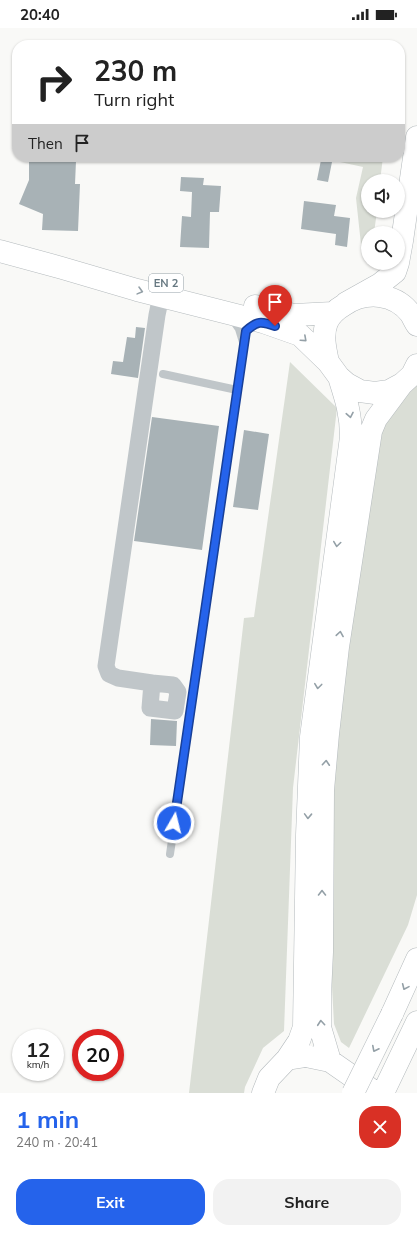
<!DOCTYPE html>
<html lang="en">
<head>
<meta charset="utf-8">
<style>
  body { margin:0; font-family:Mulish,sans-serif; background:#f2f2f2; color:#222; height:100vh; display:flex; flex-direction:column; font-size:15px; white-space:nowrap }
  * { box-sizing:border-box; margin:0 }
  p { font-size:13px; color:#767676 }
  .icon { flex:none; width:22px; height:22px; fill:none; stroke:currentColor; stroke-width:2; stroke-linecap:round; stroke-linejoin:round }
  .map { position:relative; height:1065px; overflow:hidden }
  .details { display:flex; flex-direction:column; background:#fff; flex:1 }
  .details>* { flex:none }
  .hud { position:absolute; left:12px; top:12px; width:393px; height:122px; border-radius:16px; box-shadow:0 1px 3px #0004; background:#fff; color:#222; overflow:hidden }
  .controls { position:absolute; left:361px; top:146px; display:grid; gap:8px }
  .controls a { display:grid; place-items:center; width:44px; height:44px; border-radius:50%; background:#fff; box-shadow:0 1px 3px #0004; font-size:20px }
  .speed { position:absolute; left:12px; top:1001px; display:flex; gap:8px; font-size:20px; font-weight:700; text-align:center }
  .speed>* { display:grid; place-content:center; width:52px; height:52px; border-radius:50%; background:#fff; box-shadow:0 1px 3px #0004; line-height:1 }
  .speed small { font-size:10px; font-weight:400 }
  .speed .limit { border:6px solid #d22; background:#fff; color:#111 }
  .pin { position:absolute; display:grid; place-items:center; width:34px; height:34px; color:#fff; margin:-41px -17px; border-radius:50% 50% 50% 0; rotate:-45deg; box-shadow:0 0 4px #0007 }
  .pin .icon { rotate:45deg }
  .me { position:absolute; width:44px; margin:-22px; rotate:8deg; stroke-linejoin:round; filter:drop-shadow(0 0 3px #0008) }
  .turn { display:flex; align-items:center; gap:14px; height:84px; padding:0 16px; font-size:18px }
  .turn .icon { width:52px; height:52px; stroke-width:2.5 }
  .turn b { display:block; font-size:28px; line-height:34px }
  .then { display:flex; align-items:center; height:38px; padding:0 16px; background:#0003; gap:8px; font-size:15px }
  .round { display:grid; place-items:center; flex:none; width:42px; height:42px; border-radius:16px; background:#f2f2f2 }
  .summary { display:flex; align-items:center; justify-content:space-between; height:68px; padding:0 16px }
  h1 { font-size:24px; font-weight:700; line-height:30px; color:#2563eb }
  .primary-button { display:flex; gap:8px; margin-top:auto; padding:8px 16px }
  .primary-button a { flex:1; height:46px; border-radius:16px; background:#2563eb; color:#fff; font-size:16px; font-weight:700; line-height:46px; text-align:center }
  .primary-button a+a { background:#f2f2f2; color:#222 }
  .status { display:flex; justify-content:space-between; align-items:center; height:28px; padding:0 20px; background:#fff; direction:ltr }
  .status svg { height:11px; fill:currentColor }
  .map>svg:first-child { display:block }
  .green { fill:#daded6 }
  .building { fill:#a8b2b6 }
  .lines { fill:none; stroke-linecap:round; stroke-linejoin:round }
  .primary-casing { stroke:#b4babd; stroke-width:23 }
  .lane { stroke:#c0c6c9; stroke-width:8 }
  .street { stroke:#c0c6c9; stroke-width:17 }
  .primary { stroke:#fff; stroke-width:22 }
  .primary-bridge-casing { stroke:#b4babd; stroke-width:23; stroke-linecap:butt }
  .primary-bridge { stroke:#fff; stroke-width:22 }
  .oneway { stroke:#94a0a7 }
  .route-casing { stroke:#184099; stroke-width:10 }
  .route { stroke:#2563eb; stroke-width:7 }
  .labels { text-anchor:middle; stroke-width:4; stroke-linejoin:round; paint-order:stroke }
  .shield { fill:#fff; stroke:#94a0a7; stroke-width:1 }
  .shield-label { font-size:11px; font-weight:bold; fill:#667881 }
</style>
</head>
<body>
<div class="status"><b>20:40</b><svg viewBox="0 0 49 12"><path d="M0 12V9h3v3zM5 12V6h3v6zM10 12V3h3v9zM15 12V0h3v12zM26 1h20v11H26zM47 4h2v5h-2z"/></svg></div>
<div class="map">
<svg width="417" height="1065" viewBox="0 0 417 1065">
  <rect width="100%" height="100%" fill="#f9f9f7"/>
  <path class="green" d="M 317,129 L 383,129 L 380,153 L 368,153 L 368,183 L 377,183 L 374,205 L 368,205 L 368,226 L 362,226 L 356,170 L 363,139 Z
    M 290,334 L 337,380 L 293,760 L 284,1003 L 263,1020 L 245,1059 L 244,1065 L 189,1065 L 244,590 L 254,589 Z
    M 417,357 L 417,867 L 408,897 L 349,1020 L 341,1014 L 334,996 L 330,920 L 335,687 L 379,413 L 390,381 Z"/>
  <path class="building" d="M 29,129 L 71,129 L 71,133 L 76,133 L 75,156 L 80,156 L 78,203 L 42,202 L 43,186 L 19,176 L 29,152 Z
    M 321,132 L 332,134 L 328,154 L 317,152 Z
    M 181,149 L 204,150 L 203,157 L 221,158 L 219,184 L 210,184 L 209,220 L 180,219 L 182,188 L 191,189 L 192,164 L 180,163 Z
    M 304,173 L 336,177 L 334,188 L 350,190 L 347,219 L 335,217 L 336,206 L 301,201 Z
    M 136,299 L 145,300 L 138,350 L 111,346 L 113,333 L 123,334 L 127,309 L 135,310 Z
    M 152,389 L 219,398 L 202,522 L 134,513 Z
    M 244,402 L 269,406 L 258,482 L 233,479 Z
    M 151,691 L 177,693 L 176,718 L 150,717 Z"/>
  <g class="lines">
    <g class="primary-casing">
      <path id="primary" d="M 0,223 L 62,240 L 137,262 L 263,294 L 300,307 L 328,334 L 339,349 L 347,356 L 360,363 L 375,365 L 389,363 L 402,356 L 412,347 L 417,337
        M 346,275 L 380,256 L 395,244 L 398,235 L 402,213 L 417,109
        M 255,278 L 294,287 L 333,285
        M 328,334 C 325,320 322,307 327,294 C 331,286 337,281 344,277 C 366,262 395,265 411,286 C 413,290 415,294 417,297
        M 392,986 L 417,931
        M 287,1031 L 299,1013 L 304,999 L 307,807 L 311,709 L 351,409 C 351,386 346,371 339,349
        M 330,1033 L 320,999 L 320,967 L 322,924 L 323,762 L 328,706 L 338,619 L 371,403 L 376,391 L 402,356
        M 263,1065 L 269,1050 L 287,1031 L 306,1028 L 330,1033 L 376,1065
        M 383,1065 L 417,994"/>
    </g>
    <path class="lane" d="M 232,291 L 239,301 L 243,314
      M 163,346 L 237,362
      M 170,826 L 246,303 L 253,297 L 256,296"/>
    <path class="street" d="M 152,655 L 173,657 L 178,664 L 175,683 L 150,680 L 152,655 L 118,650 L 109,646 L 106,638 L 157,287 L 161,268"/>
    <use href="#primary" class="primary"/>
    <g class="primary-bridge-casing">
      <path id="primary-bridge" d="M 353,1065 L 392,986"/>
    </g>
    <use href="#primary-bridge" class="primary-bridge"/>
  </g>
  <defs><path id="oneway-chevron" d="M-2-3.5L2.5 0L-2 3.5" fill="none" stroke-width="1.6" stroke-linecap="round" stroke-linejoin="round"/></defs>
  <g class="oneway">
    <use href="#oneway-chevron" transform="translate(140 263) rotate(15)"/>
    <use href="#oneway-chevron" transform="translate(304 311) rotate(42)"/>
    <use href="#oneway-chevron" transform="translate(350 387) rotate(79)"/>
    <use href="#oneway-chevron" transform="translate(337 516) rotate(98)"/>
    <use href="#oneway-chevron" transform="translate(340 606) rotate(-81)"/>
    <use href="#oneway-chevron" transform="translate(318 658) rotate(97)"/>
    <use href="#oneway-chevron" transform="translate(326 735) rotate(-86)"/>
    <use href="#oneway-chevron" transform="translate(308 788) rotate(92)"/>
    <use href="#oneway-chevron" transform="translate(322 865) rotate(-90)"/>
    <use href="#oneway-chevron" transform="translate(405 959) rotate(114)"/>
    <use href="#oneway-chevron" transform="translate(321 995) rotate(-95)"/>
    <use href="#oneway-chevron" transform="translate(375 1021) rotate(117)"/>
  </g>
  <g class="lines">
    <g class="route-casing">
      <path id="route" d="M 174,795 L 246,303 C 257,293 261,293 275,298"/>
    </g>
    <use href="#route" class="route"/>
  </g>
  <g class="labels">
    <rect class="shield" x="149" y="246" width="34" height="18" rx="3"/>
    <g class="shield-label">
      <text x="166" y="259">EN 2</text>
    </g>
  </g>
</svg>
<div class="controls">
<a><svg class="icon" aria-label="sound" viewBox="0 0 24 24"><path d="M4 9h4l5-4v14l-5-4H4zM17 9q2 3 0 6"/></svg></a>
<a><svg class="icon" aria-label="search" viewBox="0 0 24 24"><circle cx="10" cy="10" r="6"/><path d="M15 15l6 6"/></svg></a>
</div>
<div class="speed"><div>12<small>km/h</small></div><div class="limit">20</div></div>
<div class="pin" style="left:275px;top:298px;background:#d93025"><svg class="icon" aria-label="arrive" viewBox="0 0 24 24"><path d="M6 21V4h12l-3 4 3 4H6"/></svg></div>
<svg class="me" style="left:174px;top:795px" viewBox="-20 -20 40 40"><circle r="17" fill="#2563eb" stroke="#fff" stroke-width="3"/><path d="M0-11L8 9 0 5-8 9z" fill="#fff"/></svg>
<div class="hud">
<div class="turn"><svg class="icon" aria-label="right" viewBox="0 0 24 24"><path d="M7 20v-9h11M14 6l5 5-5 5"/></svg><div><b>230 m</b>Turn right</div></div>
<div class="then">Then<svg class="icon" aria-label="arrive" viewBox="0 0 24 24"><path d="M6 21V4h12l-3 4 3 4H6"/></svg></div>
</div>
</div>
<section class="details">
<div class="summary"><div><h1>1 min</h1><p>240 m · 20:41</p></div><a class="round" style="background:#d93025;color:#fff"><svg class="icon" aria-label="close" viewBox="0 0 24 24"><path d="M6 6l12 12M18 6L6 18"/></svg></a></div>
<div class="primary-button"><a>Exit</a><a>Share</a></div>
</section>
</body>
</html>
